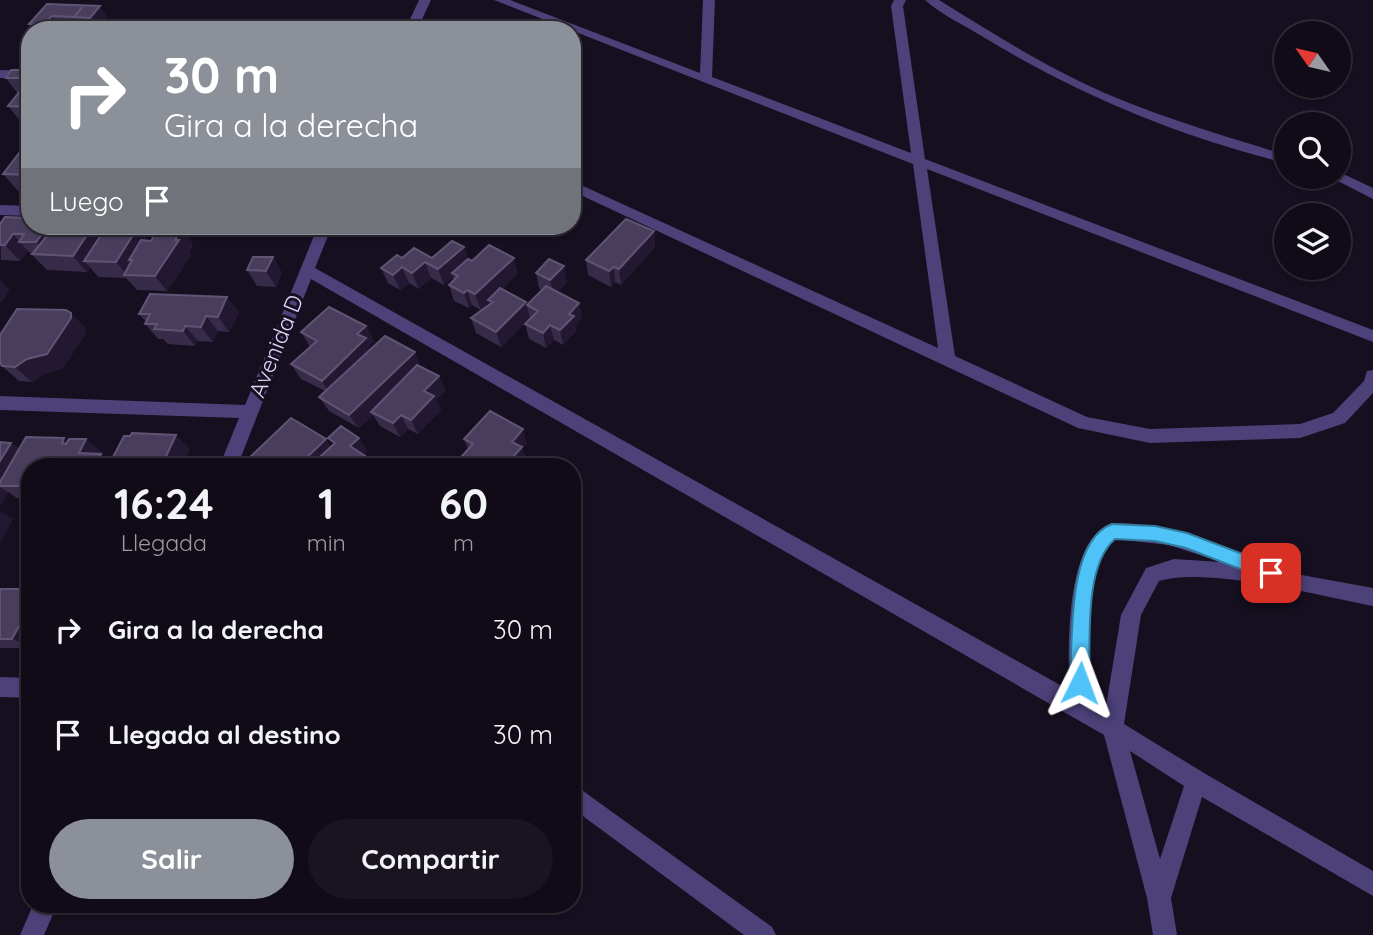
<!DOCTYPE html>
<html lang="es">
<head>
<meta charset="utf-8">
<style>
  body { margin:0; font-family:Quicksand,sans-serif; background:#191420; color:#f1f3f6; height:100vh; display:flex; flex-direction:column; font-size:26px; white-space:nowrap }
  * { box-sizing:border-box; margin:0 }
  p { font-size:23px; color:#9c9ba1 }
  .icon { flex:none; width:38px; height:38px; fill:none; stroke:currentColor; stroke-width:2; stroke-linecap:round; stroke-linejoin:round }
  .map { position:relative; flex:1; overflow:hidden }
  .sheet { position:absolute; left:21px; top:458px; width:560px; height:455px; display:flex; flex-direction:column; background:#100b17; border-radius:28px; box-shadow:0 2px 5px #0004,0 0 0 2px #302b36 }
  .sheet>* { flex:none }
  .guide { position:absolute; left:21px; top:21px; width:560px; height:214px; border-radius:28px; box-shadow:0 2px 5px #0004,0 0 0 2px #302b36; background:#8c9099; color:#fff; overflow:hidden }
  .needle { width:46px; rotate:304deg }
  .controls { position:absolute; left:1274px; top:21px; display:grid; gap:14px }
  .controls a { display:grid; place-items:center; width:77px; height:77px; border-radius:50%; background:#100b17; box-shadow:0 2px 5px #0004,0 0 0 2px #302b36; font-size:35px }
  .pin { position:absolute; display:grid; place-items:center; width:60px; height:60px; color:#fff; margin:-30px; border-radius:14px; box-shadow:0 4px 10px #0006 }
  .me { position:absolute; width:77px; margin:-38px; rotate:3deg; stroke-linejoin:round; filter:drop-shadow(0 0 5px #0008) }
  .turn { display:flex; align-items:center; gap:24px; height:147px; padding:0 28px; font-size:32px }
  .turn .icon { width:91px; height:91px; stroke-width:2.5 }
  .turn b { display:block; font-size:49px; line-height:60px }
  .then { display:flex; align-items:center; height:66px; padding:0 28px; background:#0003; gap:14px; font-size:26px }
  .eta { display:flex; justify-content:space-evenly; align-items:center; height:119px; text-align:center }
  .eta b { font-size:42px; font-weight:700; line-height:49px }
  .button { display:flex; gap:14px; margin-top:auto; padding:14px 28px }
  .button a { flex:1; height:80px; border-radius:42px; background:#8c9099; color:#fff; font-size:28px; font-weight:700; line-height:80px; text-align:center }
  .button a+a { background:#191420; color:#f1f3f6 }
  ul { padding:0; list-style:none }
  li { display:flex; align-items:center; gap:21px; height:105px; padding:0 28px }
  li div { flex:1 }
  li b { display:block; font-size:26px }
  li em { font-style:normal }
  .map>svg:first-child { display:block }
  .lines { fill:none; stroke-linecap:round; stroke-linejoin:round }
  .minor { fill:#4c4178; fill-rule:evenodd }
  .wall { fill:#372b4a }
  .shaded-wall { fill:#221831 }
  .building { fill:#493d5d; stroke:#605475; stroke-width:2 }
  .route { fill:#4fc3f7; stroke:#337fa1; stroke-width:2 }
  .labels { text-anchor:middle; stroke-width:6; stroke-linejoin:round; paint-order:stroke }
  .street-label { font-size:23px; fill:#ded3f9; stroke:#150f1f }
</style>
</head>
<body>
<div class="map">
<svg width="1373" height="935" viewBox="0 0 1373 935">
  <rect width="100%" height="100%" fill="#150f1f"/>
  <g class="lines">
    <path class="minor" d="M 419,0 L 431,0 L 417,30 L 405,30 Z
      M 494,0 L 510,0 L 700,73 L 703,0 L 715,0 L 712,77 L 911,153 L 891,6 L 894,0 L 906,0 L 903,6 L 925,159 L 1373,330 L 1373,342 L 927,169 L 955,356 L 1087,417 L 1150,429 L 1300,424 L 1333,413 L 1364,381 L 1367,371 L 1373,370 L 1373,393 L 1345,423 L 1300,438 L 1150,443 L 1078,428 L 572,191 L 572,181 L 938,348 L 913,164 Z
      M 925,0 L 939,0 C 986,29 1033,59 1083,83 C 1148,114 1218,134 1286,155 L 1286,163 C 1179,137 1074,93 980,35 C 962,24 940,14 925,0 Z
      M 0,70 L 30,71 L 30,79 L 0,78 Z
      M 1339,172 L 1373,188 L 1373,199 L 1334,179 L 1333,177 L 1339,177 Z
      M 0,205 L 30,206 L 30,216 L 0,215 Z
      M 318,226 L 332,226 L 315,268 L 1069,690 C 1069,648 1064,541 1112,523 C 1167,523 1216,542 1267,563 L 1269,569 L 1373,588 L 1373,606 C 1318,596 1210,566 1159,581 L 1141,615 L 1124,724 L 1204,773 L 1373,871 L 1373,896 L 1202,797 L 1171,898 L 1177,935 L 1153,935 L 1147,898 L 1104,735 L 311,279 L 237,467 L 219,467 L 239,418 L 0,410 L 0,396 L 245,405 ZM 1115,539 L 1169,545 L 1221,562 L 1174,559 L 1146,568 L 1121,615 L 1105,712 L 1089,702 C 1090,659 1081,569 1115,539 ZM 1130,751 L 1184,786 L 1160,859 Z
      M 0,677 L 30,678 L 30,698 L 0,697 Z
      M 572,783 L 772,927 L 776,935 L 744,935 L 572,808 Z
      M 33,905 L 57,905 L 44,935 L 20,935 Z"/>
  </g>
  <path class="wall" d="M 47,4 L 110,22 L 105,30 L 34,30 L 29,24 Z
    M 30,70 L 30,123 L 22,123 L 8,106 L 18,94 L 6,78 Z
    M 30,139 L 30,191 L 18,191 L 3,174 Z
    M 0,224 L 30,226 L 53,226 L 103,232 L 149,241 L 193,244 L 189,253 L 191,256 L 167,291 L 137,290 L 126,278 L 98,277 L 90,267 L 87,272 L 47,270 L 28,251 L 20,261 L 1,260 Z
    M 654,231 L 655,247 L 621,285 L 615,282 L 611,287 L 588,275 L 586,260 Z
    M 464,247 L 468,259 L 518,273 L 502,289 L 527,305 L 542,290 L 539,288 L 536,273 L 567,282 L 557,292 L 579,303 L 582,318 L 575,326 L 576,331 L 563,345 L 554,340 L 546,348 L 529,339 L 525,324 L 530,319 L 530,318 L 501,347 L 476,333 L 471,318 L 489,305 L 489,302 L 481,310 L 472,305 L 469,308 L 454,301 L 449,285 L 454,280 L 453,277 L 444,285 L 431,278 L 419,289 L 409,283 L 400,290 L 388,283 L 381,268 L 402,258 L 432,258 Z
    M 273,257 L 282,273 L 276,287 L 257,286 L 247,270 Z
    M 227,297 L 239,313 L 229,332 L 218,331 L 213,342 L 198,341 L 195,346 L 168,344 L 163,339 L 158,339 L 145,324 L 146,322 L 139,314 Z
    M 366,326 L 374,341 L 369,345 L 371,348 L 421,367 L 446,390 L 436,400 L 441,410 L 418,434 L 408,429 L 400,437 L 380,426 L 373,415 L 359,428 L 329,411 L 319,397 L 325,391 L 301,379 L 291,364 L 310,347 L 301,332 Z
    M 86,328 L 86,333 L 63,368 L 44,374 L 32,382 L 19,381 L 2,366 Z
    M 464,439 L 527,443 L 522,448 L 526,460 L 468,449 Z
    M 68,441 L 103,453 L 102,455 L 109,461 L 190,449 L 181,467 L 30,467 L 30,498 L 17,498 L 8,492 L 0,506 L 0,442 L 11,443 L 20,449 Z
    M 0,589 L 30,589 L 30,648 L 0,648 Z"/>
  <path class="shaded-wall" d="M 100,6 L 110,22 L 105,30 L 98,30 L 90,18 Z
    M 52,16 L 61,30 L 48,30 L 44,24 Z
    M 30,70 L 30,85 L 24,78 Z
    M 48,226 L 53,226 L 65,238 L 48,255 L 36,242 Z
    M 93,226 L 98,226 L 108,238 L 84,261 L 90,267 L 87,272 L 73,256 Z
    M 138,227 L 151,243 L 132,260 L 129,260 L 136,268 L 127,275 L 116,262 Z
    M 182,228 L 193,244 L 189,253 L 191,256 L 167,291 L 155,276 Z
    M 654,231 L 655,247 L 621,285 L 619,269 Z
    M 13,234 L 28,251 L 20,261 L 5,245 Z
    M 464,247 L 469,263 L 452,273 L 453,277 L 444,285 L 438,269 Z
    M 273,257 L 282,273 L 276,287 L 266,271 Z
    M 514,258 L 518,273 L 490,301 L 488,300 L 489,302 L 481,310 L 475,294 Z
    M 425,262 L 431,278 L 419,289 L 412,273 Z
    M 564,266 L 567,282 L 554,295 L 550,280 Z
    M 402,267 L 409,283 L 400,290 L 393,275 Z
    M 614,267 L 615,282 L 611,287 L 609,271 Z
    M 0,280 L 10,290 L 1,303 L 0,302 Z
    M 467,290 L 472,305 L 469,308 L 464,293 Z
    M 227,297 L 239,313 L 229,332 L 218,317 Z
    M 526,302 L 530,318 L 501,347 L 496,332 Z
    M 579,303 L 582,318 L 575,326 L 576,331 L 563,345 L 560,330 L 569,314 Z
    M 71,313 L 86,328 L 86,333 L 63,368 L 44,374 L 32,382 L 15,367 Z
    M 206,316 L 218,331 L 213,342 L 201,327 Z
    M 550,325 L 554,340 L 546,348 L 543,333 Z
    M 185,326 L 198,341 L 195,346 L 183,331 Z
    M 366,326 L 374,341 L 369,345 L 374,353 L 331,395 L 322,381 L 357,334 Z
    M 415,352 L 421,367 L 371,412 L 373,415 L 359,428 L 349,415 Z
    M 439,376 L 446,390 L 436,400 L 441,410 L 418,434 L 411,420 L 424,391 Z
    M 401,415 L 408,429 L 400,437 L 393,423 Z
    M 523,429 L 527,443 L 522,448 L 526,460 L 520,467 L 504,467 L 512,442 Z
    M 176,435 L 190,449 L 181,467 L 161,467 Z
    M 64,438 L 80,451 L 86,439 L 103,453 L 102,455 L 117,467 L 94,467 L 62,443 Z
    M 359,438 L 368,451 L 360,460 L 350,446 Z
    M 326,439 L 335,453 L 321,467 L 297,467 Z
    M 11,443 L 30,456 L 0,486 L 0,461 Z
    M 371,460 L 376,467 L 364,467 Z
    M 0,487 L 8,492 L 0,506 Z
    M 0,511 L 13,519 L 0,544 Z
    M 19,626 L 30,631 L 30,647 L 12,639 Z"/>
  <path class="building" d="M 47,4 L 100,6 L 90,18 L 75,17 L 82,7 L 74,17 L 52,16 L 44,24 L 29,24 Z
    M 11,70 L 30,70 L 24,78 L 6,78 Z
    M 29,80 L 30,107 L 8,106 Z
    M 30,139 L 30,175 L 3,174 Z
    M 5,217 L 30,218 L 30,226 L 48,226 L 36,242 L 19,242 L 24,234 L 13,234 L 5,245 L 0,245 L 0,224 Z
    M 626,219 L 654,231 L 619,269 L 614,267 L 609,271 L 586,260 Z
    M 55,226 L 93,226 L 73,256 L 32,254 Z
    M 107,226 L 138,227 L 116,262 L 84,261 Z
    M 159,227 L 182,228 L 175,240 L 179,240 L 155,276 L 124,275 L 132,260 L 129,260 L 141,240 L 151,241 Z
    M 452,241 L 464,247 L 438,269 L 425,262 L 412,273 L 402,267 L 393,275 L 381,268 L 397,255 L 402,258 L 414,248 L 432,258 Z
    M 489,245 L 514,258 L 475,294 L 467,290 L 464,293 L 449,285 L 458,276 L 452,273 L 468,259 L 472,261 Z
    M 253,257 L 273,257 L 266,271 L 247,270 Z
    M 549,259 L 564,266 L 550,280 L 536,273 Z
    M 546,286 L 579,303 L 569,314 L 574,316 L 560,330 L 550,325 L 543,333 L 525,324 L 538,311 L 527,305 Z
    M 500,288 L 526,302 L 496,332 L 471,318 L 493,302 L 488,300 Z
    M 150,294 L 227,297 L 218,317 L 206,316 L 201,327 L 185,326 L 183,331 L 154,329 L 157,324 L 145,324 L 150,314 L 139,314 Z
    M 329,307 L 366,326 L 357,334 L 366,338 L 322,381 L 291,364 L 317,341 L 301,332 Z
    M 17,309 L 66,310 L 71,313 L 71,318 L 47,354 L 27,359 L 15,367 L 2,366 L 0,362 L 0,335 Z
    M 385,336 L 415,352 L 349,415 L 319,397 Z
    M 417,365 L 439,376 L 424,391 L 434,396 L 411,420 L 401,415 L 393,423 L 371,412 Z
    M 490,411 L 523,429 L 512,442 L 522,447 L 504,467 L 452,467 L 473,444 L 464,439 Z
    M 291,418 L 326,439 L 297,467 L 255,467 L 246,461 Z
    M 341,426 L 359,438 L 350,446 L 371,460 L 364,467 L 309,467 L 335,443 L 328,438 Z
    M 132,433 L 176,435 L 161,467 L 101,467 L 104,462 L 111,461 L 124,436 L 130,436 Z
    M 26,437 L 64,438 L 62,443 L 66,444 L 69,439 L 86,439 L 79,453 L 101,454 L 94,467 L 30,467 L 30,491 L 22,491 L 25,486 L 0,486 L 0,482 Z
    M 0,442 L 11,443 L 0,461 Z
    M 0,589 L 30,589 L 30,601 L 28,605 L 30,605 L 30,626 L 19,626 L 12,639 L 0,639 Z"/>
  <path class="route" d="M 1112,524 L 1155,526 L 1187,533 L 1277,567 L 1280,573 L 1277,579 L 1271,581 L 1186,548 L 1155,541 L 1115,539 C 1083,567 1091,642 1089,683 L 1086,690 L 1080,693 L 1073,690 L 1070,683 C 1073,642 1066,541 1112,524 Z"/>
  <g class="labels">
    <g class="street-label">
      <text transform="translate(276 346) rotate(-68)" y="8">Avenida D</text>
    </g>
  </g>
</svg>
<div class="controls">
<a><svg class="needle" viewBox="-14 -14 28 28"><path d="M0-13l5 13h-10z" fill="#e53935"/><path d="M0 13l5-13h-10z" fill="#9c9ba1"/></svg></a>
<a><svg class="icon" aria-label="search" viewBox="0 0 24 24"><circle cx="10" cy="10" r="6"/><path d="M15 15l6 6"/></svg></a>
<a><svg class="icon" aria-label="layers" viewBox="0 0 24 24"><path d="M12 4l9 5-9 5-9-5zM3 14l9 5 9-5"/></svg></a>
</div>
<div class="pin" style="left:1271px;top:573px;background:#d93025"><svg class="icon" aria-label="arrive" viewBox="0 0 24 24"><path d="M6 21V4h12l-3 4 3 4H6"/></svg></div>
<svg class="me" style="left:1080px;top:683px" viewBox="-20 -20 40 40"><path d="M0-17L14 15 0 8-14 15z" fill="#4fc3f7" stroke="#fff" stroke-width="4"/></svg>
<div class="guide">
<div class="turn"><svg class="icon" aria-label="right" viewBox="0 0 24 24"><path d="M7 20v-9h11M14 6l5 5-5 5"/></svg><div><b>30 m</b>Gira a la derecha</div></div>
<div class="then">Luego<svg class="icon" aria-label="arrive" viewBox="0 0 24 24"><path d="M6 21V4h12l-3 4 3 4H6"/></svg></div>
</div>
<section class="sheet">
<div class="eta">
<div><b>16:24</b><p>Llegada</p></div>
<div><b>1</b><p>min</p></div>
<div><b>60</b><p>m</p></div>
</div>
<ul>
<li><svg class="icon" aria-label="right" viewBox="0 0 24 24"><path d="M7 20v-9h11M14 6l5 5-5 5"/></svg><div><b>Gira a la derecha</b></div><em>30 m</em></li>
<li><svg class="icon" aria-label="arrive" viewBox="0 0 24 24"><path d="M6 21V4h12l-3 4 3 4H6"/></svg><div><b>Llegada al destino</b></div><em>30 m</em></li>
</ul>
<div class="button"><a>Salir</a><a>Compartir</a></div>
</section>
</div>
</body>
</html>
